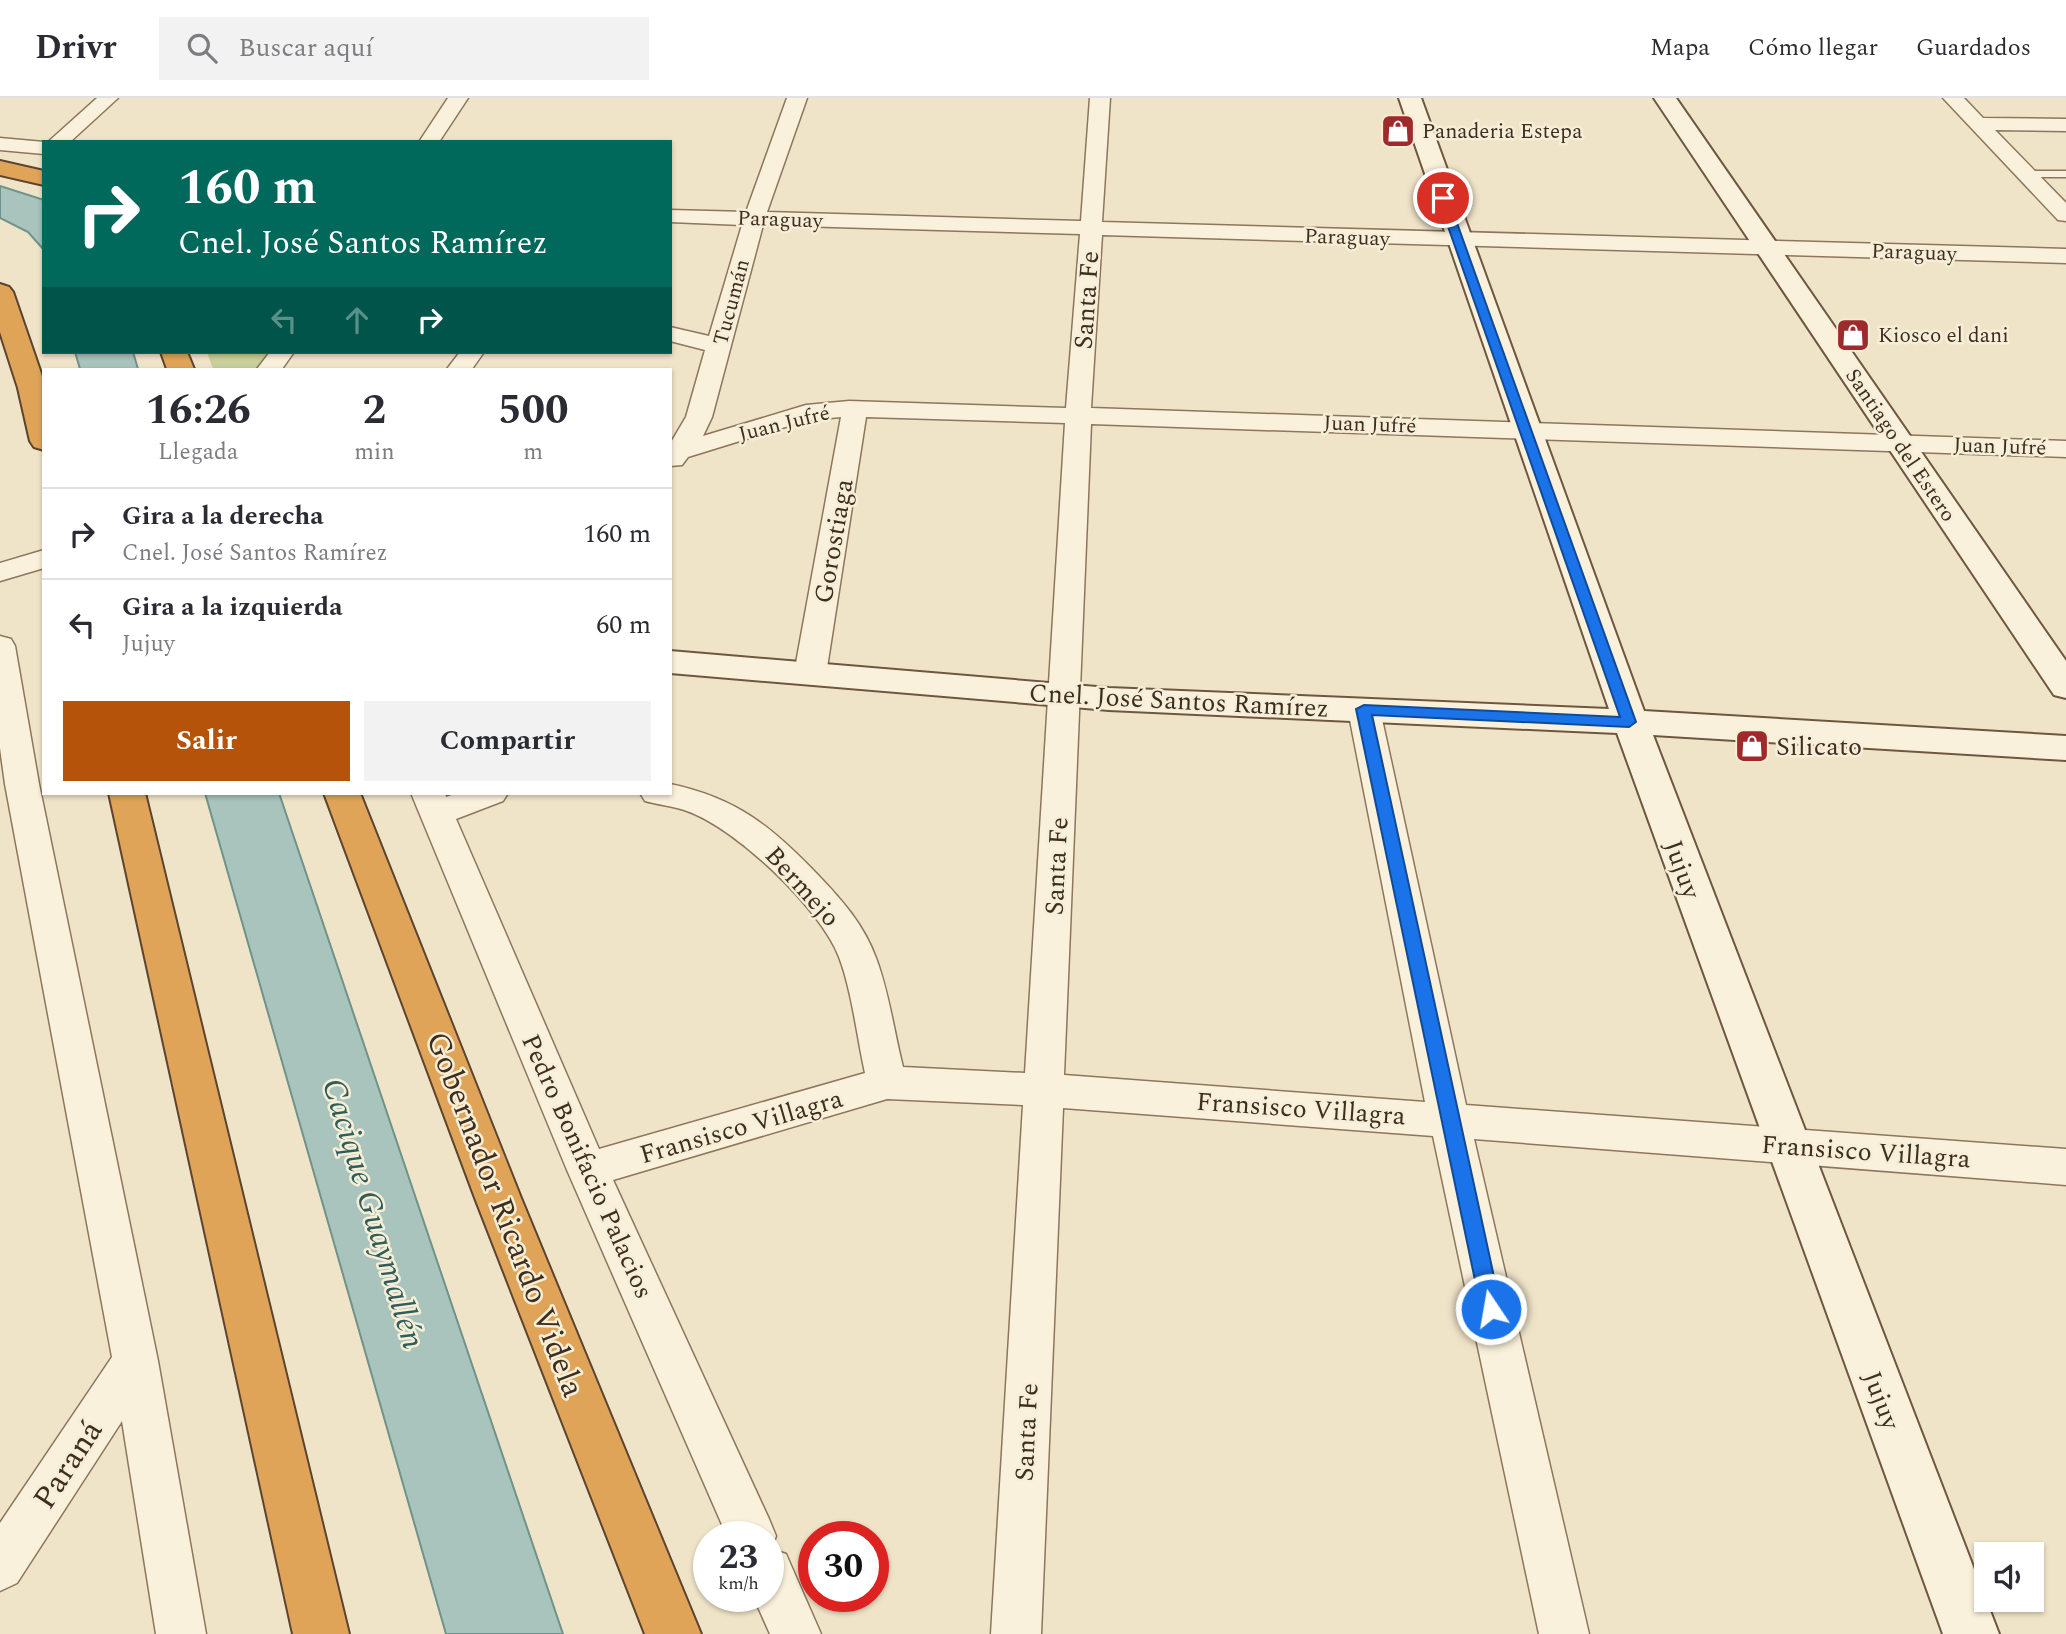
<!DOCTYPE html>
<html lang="es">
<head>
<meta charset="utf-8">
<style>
  body { margin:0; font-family:Spectral,serif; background:#f2f2f3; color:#2b2b33; height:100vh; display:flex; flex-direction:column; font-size:26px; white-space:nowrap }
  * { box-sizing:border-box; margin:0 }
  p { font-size:23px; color:#7c7c81 }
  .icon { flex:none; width:38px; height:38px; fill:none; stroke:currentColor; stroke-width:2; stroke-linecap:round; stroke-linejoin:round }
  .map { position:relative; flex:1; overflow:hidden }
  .details { position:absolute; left:42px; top:270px; width:630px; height:427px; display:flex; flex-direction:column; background:#fff; border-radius:0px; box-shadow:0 2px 5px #0004 }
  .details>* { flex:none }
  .hud { position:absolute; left:42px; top:42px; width:630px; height:214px; border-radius:0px; box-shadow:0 2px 5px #0004; background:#00695c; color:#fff; overflow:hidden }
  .tools { position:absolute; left:1974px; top:1444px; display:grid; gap:14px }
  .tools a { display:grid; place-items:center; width:70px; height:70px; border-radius:0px; background:#fff; box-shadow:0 2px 5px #0004; font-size:35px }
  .speed { position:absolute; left:693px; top:1423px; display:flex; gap:14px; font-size:35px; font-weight:700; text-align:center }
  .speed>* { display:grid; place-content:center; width:91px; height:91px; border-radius:50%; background:#fff; box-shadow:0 2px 5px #0004; line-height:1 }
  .speed small { font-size:18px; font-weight:400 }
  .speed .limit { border:10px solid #d22; background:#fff; color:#111 }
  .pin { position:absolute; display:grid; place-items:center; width:60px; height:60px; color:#fff; margin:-30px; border:4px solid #fff; border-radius:50%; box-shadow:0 2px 7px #0007 }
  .me { position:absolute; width:77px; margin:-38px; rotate:348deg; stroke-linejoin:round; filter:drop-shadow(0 0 5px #0008) }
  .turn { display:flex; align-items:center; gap:24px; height:147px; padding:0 21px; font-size:32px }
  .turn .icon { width:91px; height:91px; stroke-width:2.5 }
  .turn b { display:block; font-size:49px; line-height:60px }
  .lanes { display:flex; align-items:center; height:66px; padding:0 21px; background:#0003; justify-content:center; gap:35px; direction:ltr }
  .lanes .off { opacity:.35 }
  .eta { display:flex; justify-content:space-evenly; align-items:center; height:119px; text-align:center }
  .eta b { font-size:42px; font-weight:700; line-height:49px }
  .button { display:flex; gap:14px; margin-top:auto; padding:14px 21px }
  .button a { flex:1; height:80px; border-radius:0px; background:#b45309; color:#fff; font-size:28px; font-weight:700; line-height:80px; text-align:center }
  .button a+a { background:#f2f2f3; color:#2b2b33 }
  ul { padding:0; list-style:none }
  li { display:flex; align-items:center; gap:21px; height:91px; padding:0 21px; border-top:2px solid #e1e1e2 }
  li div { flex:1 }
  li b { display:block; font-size:26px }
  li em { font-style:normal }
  header { display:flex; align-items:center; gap:42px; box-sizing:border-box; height:98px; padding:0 35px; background:#fff; border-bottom:2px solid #e1e1e2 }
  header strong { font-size:33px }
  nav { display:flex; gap:38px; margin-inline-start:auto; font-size:24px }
  .search { width:490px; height:63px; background:#f2f2f3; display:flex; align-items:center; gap:18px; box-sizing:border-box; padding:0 24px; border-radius:0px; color:#7c7c81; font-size:26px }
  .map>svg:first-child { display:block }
  .green { fill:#c9cf9b }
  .water { fill:#a9c4bc; stroke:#6f938a; stroke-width:2 }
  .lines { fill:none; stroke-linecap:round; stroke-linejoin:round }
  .lane-casing { stroke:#8d765c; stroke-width:3 }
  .street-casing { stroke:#8d765c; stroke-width:3 }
  .secondary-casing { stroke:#6f573f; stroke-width:4 }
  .highway-casing { stroke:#5b4430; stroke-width:4 }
  .lane { fill:#faf1dc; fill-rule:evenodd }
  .street { fill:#faf1dc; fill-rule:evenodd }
  .secondary { fill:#faf1dc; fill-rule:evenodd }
  .highway { fill:#e0a458; fill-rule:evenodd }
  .route { fill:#1a73e8; stroke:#114b97; stroke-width:2 }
  .labels { text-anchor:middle; stroke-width:5; stroke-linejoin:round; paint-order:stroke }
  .far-poi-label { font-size:21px; fill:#3d2e20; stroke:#f7eed8; text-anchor:start }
  .far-street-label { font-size:21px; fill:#3d2e20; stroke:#f7eed8 }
  .street-label { font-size:26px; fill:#3d2e20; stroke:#f7eed8 }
  .poi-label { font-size:26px; fill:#3d2e20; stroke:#f7eed8; text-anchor:start }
  .near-street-label { font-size:32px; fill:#3d2e20; stroke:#f7eed8 }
  .near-water-label { font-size:33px; font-style:italic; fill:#2f5d5a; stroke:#f7eed8 }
</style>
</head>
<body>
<header>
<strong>Drivr</strong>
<div class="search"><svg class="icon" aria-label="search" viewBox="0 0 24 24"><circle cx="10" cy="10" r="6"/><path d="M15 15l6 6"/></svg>Buscar aquí</div>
<nav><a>Mapa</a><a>Cómo llegar</a><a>Guardados</a></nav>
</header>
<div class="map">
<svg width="2066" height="1536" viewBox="0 0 2066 1536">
  <rect width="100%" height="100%" fill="#f0e4c8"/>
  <path class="green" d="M 207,254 L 271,254 L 259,271 L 213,271 Z"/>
  <path class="water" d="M 0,88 L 44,102 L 44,152 L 28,134 L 0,120 Z
    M 75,254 L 133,254 L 138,271 L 80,271 Z
    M 205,695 L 279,695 L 563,1536 L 446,1536 Z"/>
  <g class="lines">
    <g class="lane-casing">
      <path id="lane" d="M 2066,73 L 2066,79 L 2025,79 L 2020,76 L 2025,73 Z"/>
    </g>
    <g class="street-casing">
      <path id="street" d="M 97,0 L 118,0 L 70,44 L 48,44 Z
        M 448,0 L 468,0 L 439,44 L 419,44 Z
        M 787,0 L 807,0 L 767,114 L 1081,123 L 1090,0 L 1110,0 L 1102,124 L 2066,151 L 2066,165 L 1102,137 L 1091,310 L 2066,343 L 2066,359 L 1091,326 L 1064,977 L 1425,1004 L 1348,612 L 1353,605 L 1364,601 L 1375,605 L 1380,612 L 1466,1007 L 2066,1051 L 2066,1087 L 1474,1041 L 1589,1536 L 1539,1536 L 1433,1038 L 1063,1010 L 1041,1536 L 991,1536 L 1023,1007 L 887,1001 L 613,1082 L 769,1421 L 776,1438 L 771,1451 L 786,1456 L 821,1536 L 770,1536 L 753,1498 L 768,1498 L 768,1438 L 727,1438 L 567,1072 L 411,695 L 445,695 L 446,699 L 458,695 L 508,695 L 503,703 L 456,721 L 599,1051 L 865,975 C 857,939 852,893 839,859 C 821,811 736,730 687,713 C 674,708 659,707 645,703 L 640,695 L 670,695 L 670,686 C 737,700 772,729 818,777 C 842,802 864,827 876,860 C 889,894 894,934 903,969 L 1025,975 L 1065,325 L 866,319 L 826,576 L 821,583 L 810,586 L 799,583 L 794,576 L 841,319 L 808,322 L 688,359 L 682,367 L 670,368 L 670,346 L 686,319 L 705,252 L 670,243 L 670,229 L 709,238 L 742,127 L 670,124 L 670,112 L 746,114 ZM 763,127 L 1080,136 L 1066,310 L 849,303 L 806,307 L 703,338 L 712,319 Z
        M 1943,0 L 1964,0 L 1983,20 L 2066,21 L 2066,33 L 1995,32 L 2066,105 L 2066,123 L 2058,122 Z
        M 0,40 L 44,44 L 44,56 L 0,52 Z
        M 270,254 L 294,254 L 282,271 L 257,271 Z
        M 460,254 L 484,254 L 472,271 L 447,271 Z
        M 44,452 L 44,470 L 0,483 L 0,465 Z
        M 0,538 L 11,541 L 15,548 L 39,686 L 158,1263 L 206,1536 L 156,1536 L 122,1323 L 17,1485 L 0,1493 L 0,1425 L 112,1259 L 5,686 L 0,650 Z"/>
    </g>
    <g class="secondary-casing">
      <path id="secondary" d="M 1399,0 L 1421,0 L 1644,613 L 2066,638 L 2066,662 L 1653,637 L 1999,1536 L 1943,1536 L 1617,635 L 1109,612 L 670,575 L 670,553 L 1109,590 L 1609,611 Z
        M 1654,0 L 1676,0 L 2066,563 L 2066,600 L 2054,597 Z"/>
    </g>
    <g class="highway-casing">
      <path id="highway" d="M 0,63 L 44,73 L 44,87 L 0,77 Z
        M 0,186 L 9,189 L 13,194 L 44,284 L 44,352 L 34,349 L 30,343 L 18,290 L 0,234 Z
        M 161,254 L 187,254 L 194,271 L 167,271 Z
        M 109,695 L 145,695 L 349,1536 L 293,1536 Z
        M 324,695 L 360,695 L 521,1100 L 701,1536 L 645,1536 L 475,1100 Z"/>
    </g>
    <use href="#lane" class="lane"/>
    <use href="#street" class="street"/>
    <use href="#secondary" class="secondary"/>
    <use href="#highway" class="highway"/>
  </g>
  <path class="route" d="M 1443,97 L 1448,100 L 1636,624 L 1629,629 L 1372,617 L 1501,1211 L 1498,1217 L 1491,1220 L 1484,1217 L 1481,1211 L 1356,611 L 1364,607 L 1620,619 L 1438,100 Z"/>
  <defs>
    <g id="shop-square" transform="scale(1.75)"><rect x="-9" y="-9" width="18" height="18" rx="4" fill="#9e2a2b" stroke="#f7eed8"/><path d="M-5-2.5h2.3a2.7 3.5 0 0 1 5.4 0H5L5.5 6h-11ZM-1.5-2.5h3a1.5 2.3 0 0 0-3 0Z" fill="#fff"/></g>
  </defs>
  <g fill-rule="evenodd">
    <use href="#shop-square" x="1398" y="33"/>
    <use href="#shop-square" x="1853" y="237"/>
    <use href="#shop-square" x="1752" y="648"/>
  </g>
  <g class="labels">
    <g class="far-poi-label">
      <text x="1422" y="40">Panaderia Estepa</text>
      <text x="1878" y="244">Kiosco el dani</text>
    </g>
    <g class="far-street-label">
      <text transform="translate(780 121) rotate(2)" y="7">Paraguay</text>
      <text transform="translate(1347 139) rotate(2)" y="7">Paraguay</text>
      <text transform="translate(1914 154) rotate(2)" y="7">Paraguay</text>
      <text transform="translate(731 204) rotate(-75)" y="7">Tucumán</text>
      <text transform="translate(784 325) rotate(-14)" y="7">Juan Jufré</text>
      <text transform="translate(1370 326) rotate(2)" y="7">Juan Jufré</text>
      <text transform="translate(1901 347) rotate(56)" y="7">Santiago del Estero</text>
      <text transform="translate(2000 348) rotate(2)" y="7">Juan Jufré</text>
    </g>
    <g class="street-label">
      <text transform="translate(1086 202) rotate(-86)" y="9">Santa Fe</text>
      <text transform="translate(833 443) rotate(-80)" y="9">Gorostiaga</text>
      <text transform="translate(1179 602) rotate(3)" y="9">Cnel. José Santos Ramírez</text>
      <text transform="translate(1056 768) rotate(-87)" y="9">Santa Fe</text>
      <text transform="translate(1683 771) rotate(70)" y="9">Jujuy</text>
      <text transform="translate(803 788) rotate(48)" y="9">Bermejo</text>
      <text transform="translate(1301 1010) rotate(4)" y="9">Fransisco Villagra</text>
      <text transform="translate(741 1028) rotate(-16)" y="9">Fransisco Villagra</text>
      <text transform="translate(1866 1053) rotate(4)" y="9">Fransisco Villagra</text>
      <text transform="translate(588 1068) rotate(66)" y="9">Pedro Bonifacio Palacios</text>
      <text transform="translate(1882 1302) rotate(69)" y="9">Jujuy</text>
      <text transform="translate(1026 1334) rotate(-87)" y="9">Santa Fe</text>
    </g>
    <g class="poi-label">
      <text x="1776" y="657">Silicato</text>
    </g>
    <g class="near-street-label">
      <text transform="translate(506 1116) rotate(69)" y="11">Gobernador Ricardo Videla</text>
      <text transform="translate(67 1366) rotate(-57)" y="11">Paraná</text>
    </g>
    <g class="near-water-label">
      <text transform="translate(375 1115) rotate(73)" y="12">Cacique Guaymallén</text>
    </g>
  </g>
</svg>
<div class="tools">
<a><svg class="icon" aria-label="sound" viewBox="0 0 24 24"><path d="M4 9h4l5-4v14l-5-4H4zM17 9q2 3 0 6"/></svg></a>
</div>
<div class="speed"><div>23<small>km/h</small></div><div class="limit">30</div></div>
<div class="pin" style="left:1443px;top:100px;background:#d93025"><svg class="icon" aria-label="arrive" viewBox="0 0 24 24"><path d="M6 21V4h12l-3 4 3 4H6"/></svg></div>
<svg class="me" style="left:1491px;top:1211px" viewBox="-20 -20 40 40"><circle r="17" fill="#1a73e8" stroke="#fff" stroke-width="3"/><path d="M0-11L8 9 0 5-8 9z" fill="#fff"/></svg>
<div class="hud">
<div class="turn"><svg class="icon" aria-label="right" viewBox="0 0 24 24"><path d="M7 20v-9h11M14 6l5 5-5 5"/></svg><div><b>160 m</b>Cnel. José Santos Ramírez</div></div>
<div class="lanes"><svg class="icon off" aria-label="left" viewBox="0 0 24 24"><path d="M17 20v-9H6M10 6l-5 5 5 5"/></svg><svg class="icon off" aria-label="ahead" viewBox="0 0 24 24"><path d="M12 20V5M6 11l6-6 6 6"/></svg><svg class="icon" aria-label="right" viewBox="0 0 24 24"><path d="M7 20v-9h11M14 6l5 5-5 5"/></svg></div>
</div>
<section class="details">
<div class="eta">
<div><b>16:26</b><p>Llegada</p></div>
<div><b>2</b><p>min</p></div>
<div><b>500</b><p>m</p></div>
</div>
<ul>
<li><svg class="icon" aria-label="right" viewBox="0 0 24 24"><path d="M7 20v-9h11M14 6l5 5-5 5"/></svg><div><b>Gira a la derecha</b><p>Cnel. José Santos Ramírez</p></div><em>160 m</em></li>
<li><svg class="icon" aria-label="left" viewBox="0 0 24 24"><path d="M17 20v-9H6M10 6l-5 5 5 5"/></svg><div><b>Gira a la izquierda</b><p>Jujuy</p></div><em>60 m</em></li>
</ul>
<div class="button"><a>Salir</a><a>Compartir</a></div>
</section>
</div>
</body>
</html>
